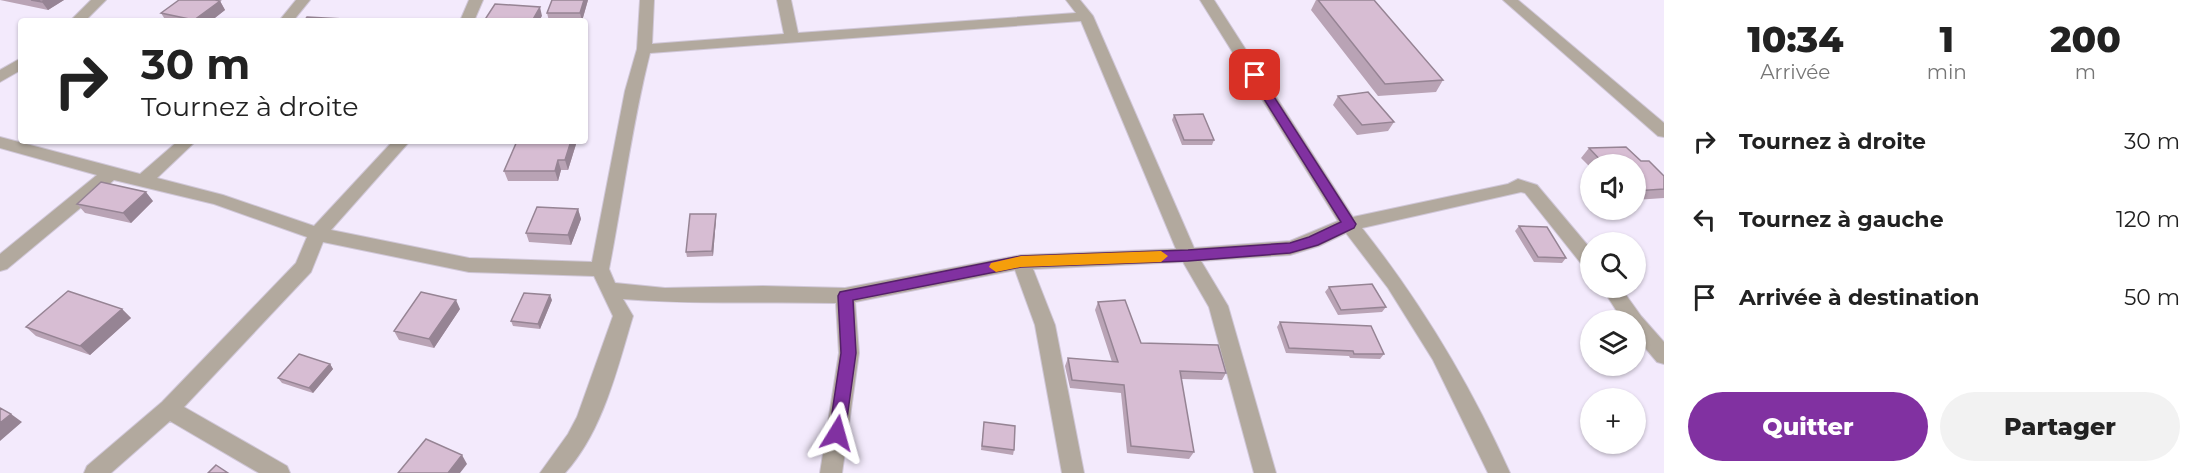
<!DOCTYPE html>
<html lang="fr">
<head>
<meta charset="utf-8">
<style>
  body { margin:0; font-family:Montserrat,sans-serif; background:#f2f2f2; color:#222; height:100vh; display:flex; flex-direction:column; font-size:22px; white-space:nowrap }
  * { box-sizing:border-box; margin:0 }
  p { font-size:20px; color:#767676 }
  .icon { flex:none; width:33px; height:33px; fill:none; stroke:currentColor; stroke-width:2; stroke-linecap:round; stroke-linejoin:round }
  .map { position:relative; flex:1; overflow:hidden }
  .sheet { display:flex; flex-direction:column; background:#fff; width:540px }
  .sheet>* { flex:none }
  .banner { position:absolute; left:18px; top:18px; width:570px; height:126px; border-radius:6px; box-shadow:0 2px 4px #0004; background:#fff; color:#222; overflow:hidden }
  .fabs { position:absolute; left:1580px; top:154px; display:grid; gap:12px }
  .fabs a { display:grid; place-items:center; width:66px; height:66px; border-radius:50%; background:#fff; box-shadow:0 2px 4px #0004; font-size:30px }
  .pin { position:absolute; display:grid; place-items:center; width:51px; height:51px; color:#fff; margin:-26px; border-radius:12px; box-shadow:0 3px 9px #0006 }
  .me { position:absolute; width:66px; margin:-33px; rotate:8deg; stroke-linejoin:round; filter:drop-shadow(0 0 4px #0008) }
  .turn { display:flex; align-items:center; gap:21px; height:126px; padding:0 24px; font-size:27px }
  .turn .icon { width:78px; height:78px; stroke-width:2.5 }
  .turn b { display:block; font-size:42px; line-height:51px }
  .eta { display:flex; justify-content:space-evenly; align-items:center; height:102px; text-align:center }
  .eta b { font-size:36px; font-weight:800; line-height:42px }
  .button { display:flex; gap:12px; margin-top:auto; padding:12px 24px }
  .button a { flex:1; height:69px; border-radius:36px; background:#8131a1; color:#fff; font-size:24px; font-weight:800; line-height:69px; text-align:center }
  .button a+a { background:#f2f2f2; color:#222 }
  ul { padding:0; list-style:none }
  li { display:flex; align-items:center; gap:18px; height:78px; padding:0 24px }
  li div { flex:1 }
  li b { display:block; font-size:22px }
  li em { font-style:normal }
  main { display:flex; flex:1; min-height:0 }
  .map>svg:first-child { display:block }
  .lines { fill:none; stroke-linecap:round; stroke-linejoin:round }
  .minor-casing { stroke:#d0c7d8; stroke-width:2 }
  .minor { fill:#b2a99e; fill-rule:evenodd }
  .wall { fill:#b9a3b5 }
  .shaded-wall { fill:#968494 }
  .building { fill:#d7bdd3; stroke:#968494; stroke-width:1.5 }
  .route { fill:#8131a1; stroke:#542069; stroke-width:1.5 }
  .slow { fill:#f59e0b }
</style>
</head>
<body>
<main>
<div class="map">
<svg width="1664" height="473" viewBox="0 0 1664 473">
  <rect width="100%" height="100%" fill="#f3eafc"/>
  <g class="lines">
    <g class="minor-casing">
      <path id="minor" d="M 91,0 L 106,0 L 85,21 L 70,21 Z
        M 296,0 L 310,0 L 293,21 L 279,21 Z
        M 469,0 L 483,0 L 474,21 L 460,21 Z
        M 640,0 L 654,0 L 652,44 L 784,34 L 777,0 L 791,0 L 798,33 L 1076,13 L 1066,0 L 1080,0 L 1093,16 L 1194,248 L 1290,241 L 1338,221 L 1200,0 L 1214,0 L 1353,217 L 1508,184 L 1518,179 L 1537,185 L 1590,248 L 1590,268 L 1583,266 L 1525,193 L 1521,192 L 1362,228 C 1422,304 1470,384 1510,473 L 1488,473 L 1433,360 L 1388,288 L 1346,233 L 1319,246 L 1290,255 L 1201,261 L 1228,306 L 1276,473 L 1254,473 L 1209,307 L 1183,262 L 1033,269 L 1055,325 L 1084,473 L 1062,473 L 1035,325 L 1015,270 L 855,302 L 859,353 L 842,473 L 820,473 L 839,353 L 836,303 C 765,301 694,305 623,299 L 633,316 C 617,369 603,431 565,473 L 540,473 L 568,434 L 577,417 L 613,316 L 594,276 L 469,272 L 323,242 L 311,272 L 184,407 L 287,466 L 290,473 L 259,473 L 170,421 L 111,473 L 84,473 L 87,466 L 162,402 L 296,263 L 307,237 L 214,204 L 114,180 L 7,269 L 0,271 L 0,254 L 97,175 L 0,148 L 0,137 L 140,174 L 178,141 L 196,141 L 157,178 L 223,195 L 314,226 L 393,141 L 410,141 L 331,230 L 469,258 L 592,262 L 625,91 L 637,49 ZM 1081,21 L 1176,249 L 1021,255 L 845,288 L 763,286 L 665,288 L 615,283 L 609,269 C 623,197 632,124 650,53 Z
        M 1503,0 L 1518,0 L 1664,123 L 1664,137 L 1658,136 Z
        M 21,58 L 21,70 L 0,82 L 0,70 Z
        M 1602,288 L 1621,288 L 1641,316 L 1664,342 L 1664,364 L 1657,362 L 1635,336 L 1635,321 L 1623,321 Z"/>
    </g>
    <use href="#minor" class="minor"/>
  </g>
  <path class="wall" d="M 0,0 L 64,0 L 48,10 Z
    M 552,0 L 588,0 L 582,21 L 549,21 L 547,13 Z
    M 1316,0 L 1374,0 L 1443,80 L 1436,92 L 1378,96 L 1311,10 Z
    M 220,1 L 225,10 L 211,21 L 166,21 L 161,13 Z
    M 1338,96 L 1394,122 L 1388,131 L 1357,135 L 1333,105 Z
    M 1174,115 L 1214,140 L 1212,145 L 1182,145 L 1172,120 Z
    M 517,141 L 577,141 L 568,170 L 561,170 L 558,181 L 508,181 L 504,171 Z
    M 1589,148 L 1641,161 L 1664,176 L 1664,198 L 1635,200 L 1635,165 L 1590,165 L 1590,167 L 1581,158 Z
    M 153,201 L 131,223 L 85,213 L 77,204 Z
    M 578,209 L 581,219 L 571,245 L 529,242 L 526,233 Z
    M 716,219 L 713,256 L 687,257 L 686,252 Z
    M 1519,226 L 1566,258 L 1562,263 L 1534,262 L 1515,231 Z
    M 1329,287 L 1386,307 L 1382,312 L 1338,315 L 1325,292 Z
    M 552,300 L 540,329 L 513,326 L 511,321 Z
    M 1098,302 L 1141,343 L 1226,373 L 1222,380 L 1181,379 L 1194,452 L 1189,459 L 1127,453 L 1121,393 L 1070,388 L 1065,366 L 1068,358 L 1112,362 L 1095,310 Z
    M 122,309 L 131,318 L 90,355 L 36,336 L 26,327 Z
    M 460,309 L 434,348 L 399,340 L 394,331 Z
    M 1280,322 L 1384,354 L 1380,359 L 1350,358 L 1349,356 L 1286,353 L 1277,327 Z
    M 330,364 L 333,369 L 313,393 L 282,383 L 278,378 Z
    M 984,422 L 1014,450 L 1013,455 L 981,450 Z"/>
  <path class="shaded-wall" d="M 46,0 L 64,0 L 48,10 L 42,2 Z
    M 584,0 L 588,0 L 582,21 L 580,13 Z
    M 220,1 L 225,10 L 211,21 L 194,21 L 194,20 Z
    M 540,7 L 542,16 L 539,21 L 532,21 Z
    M 586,96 L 588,105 L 585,116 L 585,99 Z
    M 571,141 L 577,141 L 568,170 L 565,160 Z
    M 558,160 L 561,170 L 558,181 L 555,171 Z
    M 146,192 L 153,201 L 131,223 L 123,213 Z
    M 578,209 L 581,219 L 571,245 L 568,235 Z
    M 716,214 L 716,219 L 713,256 L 712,251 Z
    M 550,295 L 552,300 L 540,329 L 538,324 Z
    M 456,300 L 460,309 L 434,348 L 429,339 Z
    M 122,309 L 131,318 L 90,355 L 80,346 Z
    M 330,364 L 333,369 L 313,393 L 309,388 Z
    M 11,414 L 22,422 L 0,441 L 0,423 Z
    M 462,455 L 467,464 L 460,473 L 448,473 Z"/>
  <path class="building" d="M 31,0 L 46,0 L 42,2 Z
    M 179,0 L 215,0 L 220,1 L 194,20 L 161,13 Z
    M 552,0 L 584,0 L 580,13 L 547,13 Z
    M 1318,0 L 1374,0 L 1443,80 L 1385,84 Z
    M 495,4 L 540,7 L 532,21 L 484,21 Z
    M 307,17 L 343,19 L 341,21 L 304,21 Z
    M 1368,92 L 1394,122 L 1362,125 L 1338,96 Z
    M 1203,114 L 1214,140 L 1184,140 L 1174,115 Z
    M 517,141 L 571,141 L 565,160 L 558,160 L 555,171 L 504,171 Z
    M 1626,147 L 1641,161 L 1649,161 L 1664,176 L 1664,189 L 1635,191 L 1635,165 L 1605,165 L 1589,148 Z
    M 101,182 L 146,192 L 123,213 L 77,204 Z
    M 537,207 L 578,209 L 568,235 L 526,233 Z
    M 690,214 L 716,214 L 712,251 L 686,252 Z
    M 1519,226 L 1547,227 L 1566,258 L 1538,257 Z
    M 1372,284 L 1386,307 L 1341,310 L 1329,287 Z
    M 68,291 L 122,309 L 80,346 L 26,327 Z
    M 421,292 L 456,300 L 429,339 L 394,331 Z
    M 524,293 L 550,295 L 538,324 L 511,321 Z
    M 1125,300 L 1141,343 L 1218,345 L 1226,373 L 1180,371 L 1194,452 L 1131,446 L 1124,385 L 1072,380 L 1068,358 L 1118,362 L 1098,302 Z
    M 1280,322 L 1371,326 L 1384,354 L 1354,354 L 1353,351 L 1289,348 Z
    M 299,354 L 330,364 L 309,388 L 278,378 Z
    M 0,408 L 11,414 L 0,423 Z
    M 984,422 L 1015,426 L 1014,450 L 982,446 Z
    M 426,439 L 462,455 L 448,473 L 398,473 Z
    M 216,465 L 228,473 L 208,473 Z"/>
  <path class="route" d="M 1255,71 L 1260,75 L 1354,221 L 1356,224 L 1354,228 L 1318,245 L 1290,253 L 1188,261 L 1021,267 L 853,300 L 856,353 L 845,433 L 843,438 L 837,440 L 831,438 L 829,433 L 841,353 L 838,296 L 840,292 L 1021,256 L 1188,250 L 1290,243 L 1309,237 L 1341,222 L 1249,75 Z"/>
  <path class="slow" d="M 1161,251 L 1168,256 L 1161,262 L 1021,267 L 996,272 L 989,267 L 991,263 L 1021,256 Z"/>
</svg>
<div class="fabs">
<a><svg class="icon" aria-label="sound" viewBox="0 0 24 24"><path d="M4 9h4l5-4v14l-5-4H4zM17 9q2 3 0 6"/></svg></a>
<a><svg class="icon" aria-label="search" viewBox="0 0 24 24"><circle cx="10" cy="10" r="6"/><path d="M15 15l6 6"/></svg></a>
<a><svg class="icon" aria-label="layers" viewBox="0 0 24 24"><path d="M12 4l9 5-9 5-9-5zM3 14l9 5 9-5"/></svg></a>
<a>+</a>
</div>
<div class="pin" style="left:1255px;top:75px;background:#d93025"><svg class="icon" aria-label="arrive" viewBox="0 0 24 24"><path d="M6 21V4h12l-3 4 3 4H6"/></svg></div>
<svg class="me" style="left:837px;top:433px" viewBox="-20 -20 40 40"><path d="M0-17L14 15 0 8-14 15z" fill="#8131a1" stroke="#fff" stroke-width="4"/></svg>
<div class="banner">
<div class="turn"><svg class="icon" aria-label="right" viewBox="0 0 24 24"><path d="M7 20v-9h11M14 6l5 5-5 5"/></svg><div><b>30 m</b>Tournez à droite</div></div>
</div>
</div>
<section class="sheet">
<div class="eta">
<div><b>10:34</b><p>Arrivée</p></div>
<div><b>1</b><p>min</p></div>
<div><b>200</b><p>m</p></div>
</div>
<ul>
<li><svg class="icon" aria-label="right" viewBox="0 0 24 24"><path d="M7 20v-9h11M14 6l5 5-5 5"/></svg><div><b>Tournez à droite</b></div><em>30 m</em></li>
<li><svg class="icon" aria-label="left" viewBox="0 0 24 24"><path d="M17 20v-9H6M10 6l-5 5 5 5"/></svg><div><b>Tournez à gauche</b></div><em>120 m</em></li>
<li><svg class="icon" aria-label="arrive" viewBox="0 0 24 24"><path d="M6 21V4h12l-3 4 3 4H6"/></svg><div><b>Arrivée à destination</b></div><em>50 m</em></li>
</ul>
<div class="button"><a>Quitter</a><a>Partager</a></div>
</section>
</main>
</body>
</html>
